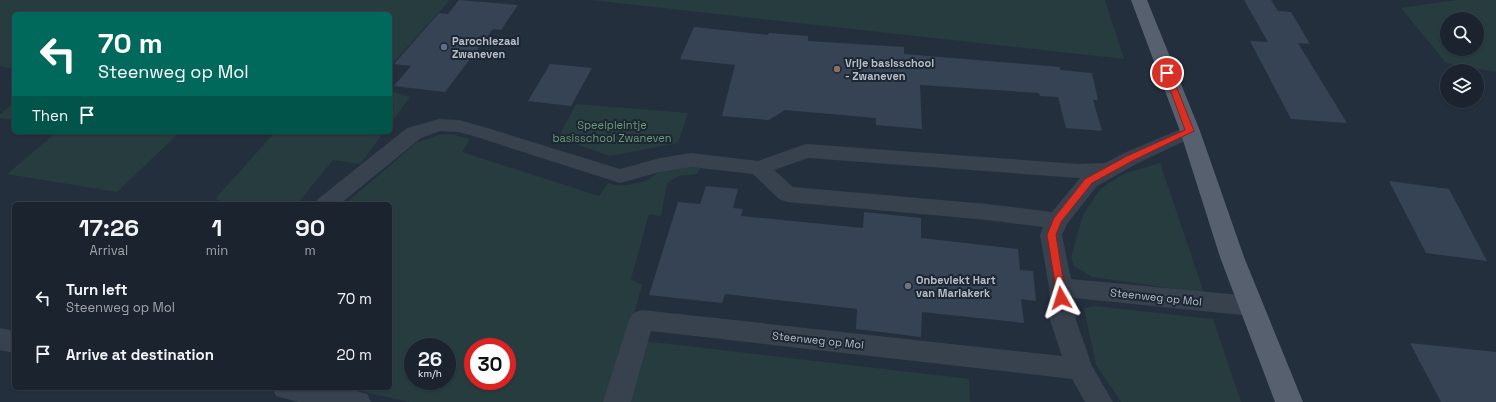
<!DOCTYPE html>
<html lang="en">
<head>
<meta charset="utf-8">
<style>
  body { margin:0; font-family:"Space Grotesk",sans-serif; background:#242b36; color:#f1f3f6; height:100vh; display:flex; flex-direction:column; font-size:15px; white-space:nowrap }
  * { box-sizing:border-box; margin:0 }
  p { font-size:13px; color:#a0a4aa }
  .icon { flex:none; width:22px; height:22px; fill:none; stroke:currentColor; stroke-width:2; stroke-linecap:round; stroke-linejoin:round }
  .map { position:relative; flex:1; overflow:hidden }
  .drawer { position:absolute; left:12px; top:202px; width:380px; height:188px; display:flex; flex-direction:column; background:#1b232e; border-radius:6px; box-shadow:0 1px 3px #0004,0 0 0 1px #39404a }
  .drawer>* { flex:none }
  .guide { position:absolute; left:12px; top:12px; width:380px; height:122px; border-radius:6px; box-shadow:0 1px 3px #0004,0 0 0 1px #39404a; background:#00695c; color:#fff; overflow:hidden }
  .controls { position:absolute; left:1440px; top:12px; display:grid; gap:8px }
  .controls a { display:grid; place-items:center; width:44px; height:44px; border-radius:50%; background:#1b232e; box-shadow:0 1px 3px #0004,0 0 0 1px #39404a; font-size:20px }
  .speed { position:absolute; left:404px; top:338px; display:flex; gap:8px; font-size:20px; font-weight:700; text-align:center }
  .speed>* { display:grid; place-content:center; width:52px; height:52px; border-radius:50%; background:#1b232e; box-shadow:0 1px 3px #0004,0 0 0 1px #39404a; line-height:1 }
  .speed small { font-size:10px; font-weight:400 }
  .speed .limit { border:6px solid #d22; background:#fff; color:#111 }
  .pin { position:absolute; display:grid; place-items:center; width:34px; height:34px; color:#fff; margin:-17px; border:2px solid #fff; border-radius:50%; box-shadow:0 1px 4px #0007 }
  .me { position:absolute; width:44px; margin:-22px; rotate:354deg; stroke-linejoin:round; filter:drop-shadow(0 0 3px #0008) }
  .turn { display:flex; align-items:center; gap:14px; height:84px; padding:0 20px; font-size:18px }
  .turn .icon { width:52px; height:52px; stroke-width:2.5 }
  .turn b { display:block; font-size:28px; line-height:34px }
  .then { display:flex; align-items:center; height:38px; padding:0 20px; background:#0003; gap:8px; font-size:15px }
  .eta { display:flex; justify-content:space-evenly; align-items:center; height:68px; text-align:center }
  .eta b { font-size:24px; font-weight:700; line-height:28px }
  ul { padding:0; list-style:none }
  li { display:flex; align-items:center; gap:12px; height:56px; padding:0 20px }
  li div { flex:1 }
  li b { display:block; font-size:15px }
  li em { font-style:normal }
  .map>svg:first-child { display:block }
  .green { fill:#263c3f; fill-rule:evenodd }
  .building { fill:#364354 }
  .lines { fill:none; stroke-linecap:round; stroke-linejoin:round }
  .minor { fill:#38414e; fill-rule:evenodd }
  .primary { fill:#56606e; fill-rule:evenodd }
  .route { fill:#d93025; stroke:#8d1f18 }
  .service-dot { fill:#5c6f8a; stroke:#1d2633; stroke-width:1.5 }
  .education-dot { fill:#8d6e63; stroke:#1d2633; stroke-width:1.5 }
  .worship-dot { fill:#6b7280; stroke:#1d2633; stroke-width:1.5 }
  .labels { text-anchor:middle; stroke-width:4; stroke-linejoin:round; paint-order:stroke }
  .poi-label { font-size:11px; font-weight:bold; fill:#b4bcc9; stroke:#1d2633; text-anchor:start }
  .park-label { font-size:11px; fill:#6b9a76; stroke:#1d2633 }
  .street-label { font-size:11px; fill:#b4bcc9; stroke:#1d2633 }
</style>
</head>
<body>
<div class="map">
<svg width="1496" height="402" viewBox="0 0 1496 402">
  <rect width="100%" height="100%" fill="#242f3e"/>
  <path class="green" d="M 0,0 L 450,0 L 390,66 L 390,14 L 14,14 L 14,69 L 0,66 Z
    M 589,0 L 1105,0 L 1124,59 L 591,0 Z
    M 1456,0 L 1496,0 L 1496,72 L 1446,63 L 1401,8 ZM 1447,19 L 1477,19 L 1477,49 L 1447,49 Z
    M 390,91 L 410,97 L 390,124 Z
    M 14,103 L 14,120 L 0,118 L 0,114 Z
    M 576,104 L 688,113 L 678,143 L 610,156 L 558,138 Z
    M 57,132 L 180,132 L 117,192 L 7,174 Z
    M 275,132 L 384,132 L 360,164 L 333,160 L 297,204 L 233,204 L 215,199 Z
    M 451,134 L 470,139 L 462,152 L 599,196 L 608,183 C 619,188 636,184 647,180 C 652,178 656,173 660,172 C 672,167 688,166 700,168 L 697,174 L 679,176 L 667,183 L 661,216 L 649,214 L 631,279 L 642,285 L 627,339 L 969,379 L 970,402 L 410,402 L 346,388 L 390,388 L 390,204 L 345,204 L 416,143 L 438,135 ZM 413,347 L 447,347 L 447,381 L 413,381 ZM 473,347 L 507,347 L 507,381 L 473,381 Z
    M 1160,163 L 1204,293 L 1092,277 L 1074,266 L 1071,257 L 1083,215 L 1100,189 L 1123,174 Z
    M 1094,306 L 1213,319 L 1241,402 L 1121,402 L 1096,365 L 1084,308 Z"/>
  <path class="building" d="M 459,0 L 518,5 L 501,30 L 493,29 L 445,92 L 394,86 L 411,66 L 394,64 L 439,13 L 448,14 Z
    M 1244,0 L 1271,0 L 1278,11 L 1291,12 L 1310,44 L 1298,43 L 1347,123 L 1291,119 L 1250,41 L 1268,42 Z
    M 694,27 L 768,35 L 769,33 L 808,36 L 808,41 L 904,47 L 904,54 L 1060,67 L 1060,70 L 1092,73 L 1098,100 L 1093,100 L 1102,131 L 1066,128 L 1058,97 L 1040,96 L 1039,93 L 920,85 L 922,129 L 876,125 L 876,118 L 785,110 L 769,120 L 722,116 L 735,65 L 680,59 Z
    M 550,64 L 592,68 L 571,106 L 528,101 Z
    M 1389,181 L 1449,189 L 1487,261 L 1426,253 Z
    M 706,186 L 738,189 L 733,208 L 743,209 L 741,216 L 863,228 L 864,212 L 921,218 L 921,238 L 1018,249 L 1020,270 L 1033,271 L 1036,301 L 1021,299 L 1024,323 L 922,312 L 921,337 L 856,329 L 857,309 L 725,294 L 722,303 L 649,295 L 678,202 L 700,204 Z
    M 1410,343 L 1496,352 L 1496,402 L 1441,402 Z"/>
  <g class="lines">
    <path class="minor" d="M 439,119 L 459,120 L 484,127 L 620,169 L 660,158 L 691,153 L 758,161 L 806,144 L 1078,164 L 1105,163 L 1124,153 L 1190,125 L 1197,127 L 1200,131 L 1197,135 L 1138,163 L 1097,186 L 1067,224 L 1062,235 L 1071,279 L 1251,296 L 1260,299 L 1263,306 L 1260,313 L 1251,316 L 1074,298 L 1076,320 L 1092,366 L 1113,402 L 1085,402 L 1072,379 L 651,331 L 631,402 L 603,402 L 629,320 L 633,313 L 642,310 L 1062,356 L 1050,320 L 1049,287 L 1040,235 L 1043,227 L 987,220 L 787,202 L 779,199 L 753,174 L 691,167 L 660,172 L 620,183 L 470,135 L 458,132 L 440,131 L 421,138 L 340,204 L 315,204 L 318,199 L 407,128 ZM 808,158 L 1078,178 L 1080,178 L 1052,212 L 987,204 L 793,187 L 774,170 Z
      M 0,328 L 14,331 L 14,353 L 0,350 Z
      M 272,388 L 346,388 L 367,394 L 371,402 L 298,402 L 276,396 Z"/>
    <path class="primary" d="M 1131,0 L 1147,0 L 1200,131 L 1244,257 L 1303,402 L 1275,402 L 1220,257 L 1180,131 Z"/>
  </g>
  <path class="route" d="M 1165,71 L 1167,71 L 1171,73 L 1194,131 L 1134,160 L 1092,183 L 1061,222 L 1056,235 L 1066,298 L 1065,301 L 1058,301 L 1047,235 L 1054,218 L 1085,179 L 1127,156 L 1185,130 L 1164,73 Z"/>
  <circle class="service-dot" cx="444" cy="47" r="4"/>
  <circle class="education-dot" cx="837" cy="69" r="4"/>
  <circle class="worship-dot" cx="908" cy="286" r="4"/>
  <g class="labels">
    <g class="poi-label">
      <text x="452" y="45">Parochiezaal<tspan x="452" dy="13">Zwaneven</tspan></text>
      <text x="845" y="67">Vrije basisschool<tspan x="845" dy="13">- Zwaneven</tspan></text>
      <text x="916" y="284">Onbevlekt Hart<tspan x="916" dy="13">van Mariakerk</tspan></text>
    </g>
    <g class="park-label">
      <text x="612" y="129">Speelpleintje<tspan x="612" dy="13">basisschool Zwaneven</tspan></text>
    </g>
    <g class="street-label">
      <text transform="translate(1156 297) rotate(6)" y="4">Steenweg op Mol</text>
      <text transform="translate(818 340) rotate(6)" y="4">Steenweg op Mol</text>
    </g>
  </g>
</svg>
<div class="controls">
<a><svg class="icon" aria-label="search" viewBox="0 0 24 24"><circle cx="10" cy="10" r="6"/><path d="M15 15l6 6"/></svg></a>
<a><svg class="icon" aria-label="layers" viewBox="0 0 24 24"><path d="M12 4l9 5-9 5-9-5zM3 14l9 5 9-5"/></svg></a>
</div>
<div class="speed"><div>26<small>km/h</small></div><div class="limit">30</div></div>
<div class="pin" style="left:1167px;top:73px;background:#d93025"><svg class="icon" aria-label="arrive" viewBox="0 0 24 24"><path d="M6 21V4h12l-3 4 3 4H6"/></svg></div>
<svg class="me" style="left:1061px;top:298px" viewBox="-20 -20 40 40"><path d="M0-17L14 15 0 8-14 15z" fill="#d93025" stroke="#fff" stroke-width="4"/></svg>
<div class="guide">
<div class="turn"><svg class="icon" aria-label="left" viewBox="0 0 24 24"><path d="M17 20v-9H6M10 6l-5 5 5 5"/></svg><div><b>70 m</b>Steenweg op Mol</div></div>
<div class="then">Then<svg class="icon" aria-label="arrive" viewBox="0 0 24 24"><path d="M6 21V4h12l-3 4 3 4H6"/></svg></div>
</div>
<section class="drawer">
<div class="eta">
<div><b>17:26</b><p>Arrival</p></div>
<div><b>1</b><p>min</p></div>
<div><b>90</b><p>m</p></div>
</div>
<ul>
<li><svg class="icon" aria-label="left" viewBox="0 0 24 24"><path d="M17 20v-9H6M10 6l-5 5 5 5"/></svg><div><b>Turn left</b><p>Steenweg op Mol</p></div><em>70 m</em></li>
<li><svg class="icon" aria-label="arrive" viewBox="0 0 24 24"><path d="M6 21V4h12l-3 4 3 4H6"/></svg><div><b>Arrive at destination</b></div><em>20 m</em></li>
</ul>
</section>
</div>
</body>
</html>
